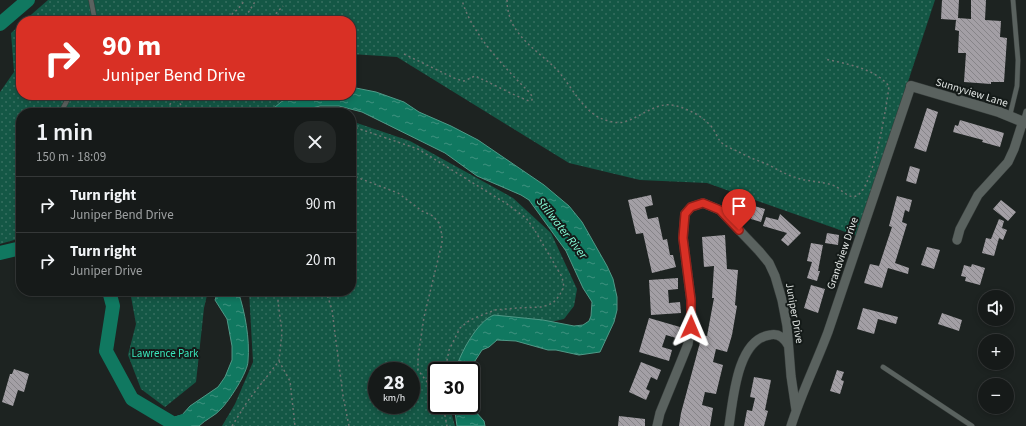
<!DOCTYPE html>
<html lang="en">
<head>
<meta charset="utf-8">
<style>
  body { margin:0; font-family:"Source Sans 3",sans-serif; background:#232726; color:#f1f3f6; height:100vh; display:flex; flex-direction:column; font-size:15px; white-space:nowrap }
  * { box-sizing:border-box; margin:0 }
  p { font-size:13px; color:#9ea1a2 }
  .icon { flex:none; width:22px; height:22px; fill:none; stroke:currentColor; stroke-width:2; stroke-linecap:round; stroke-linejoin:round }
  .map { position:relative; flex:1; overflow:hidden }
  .sheet { position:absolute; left:16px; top:108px; width:340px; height:188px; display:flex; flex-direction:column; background:#161a19; border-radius:16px; box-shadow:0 2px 6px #0003,0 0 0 1px #353838 }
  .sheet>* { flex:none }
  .guide { position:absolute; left:16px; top:16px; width:340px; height:84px; border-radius:16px; box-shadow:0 2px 6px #0003,0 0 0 1px #353838; background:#d93025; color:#fff; overflow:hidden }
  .tools { position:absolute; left:978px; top:290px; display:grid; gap:8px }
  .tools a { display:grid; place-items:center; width:36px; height:36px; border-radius:50%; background:#161a19; box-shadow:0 2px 6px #0003,0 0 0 1px #353838; font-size:20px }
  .speed { position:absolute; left:368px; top:362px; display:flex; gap:8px; font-size:20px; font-weight:700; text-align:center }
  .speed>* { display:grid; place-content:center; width:52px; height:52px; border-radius:50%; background:#161a19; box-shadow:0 2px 6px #0003,0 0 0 1px #353838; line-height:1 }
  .speed small { font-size:10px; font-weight:400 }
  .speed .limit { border:2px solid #111; border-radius:6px; background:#fff; color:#111 }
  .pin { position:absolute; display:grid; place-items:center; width:34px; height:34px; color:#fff; margin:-41px -17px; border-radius:50% 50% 50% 0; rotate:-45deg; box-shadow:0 0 4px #0007 }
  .pin .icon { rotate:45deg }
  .me { position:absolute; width:44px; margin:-22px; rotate:1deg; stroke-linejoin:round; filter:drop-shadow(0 0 3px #0008) }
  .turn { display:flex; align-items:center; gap:14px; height:84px; padding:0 20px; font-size:18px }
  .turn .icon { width:52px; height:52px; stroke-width:2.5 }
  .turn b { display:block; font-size:28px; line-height:34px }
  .round { display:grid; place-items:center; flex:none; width:42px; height:42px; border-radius:16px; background:#232726 }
  .overview { display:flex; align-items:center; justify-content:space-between; height:68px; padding:0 20px }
  h1 { font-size:24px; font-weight:600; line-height:30px }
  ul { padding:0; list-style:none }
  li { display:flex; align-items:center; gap:12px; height:56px; padding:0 20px; border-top:1px solid #353838 }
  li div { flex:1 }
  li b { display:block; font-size:15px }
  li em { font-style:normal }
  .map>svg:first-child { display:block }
  .grass { fill:url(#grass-dots); fill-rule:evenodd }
  .water { fill:url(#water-ripples); stroke:#4f9987 }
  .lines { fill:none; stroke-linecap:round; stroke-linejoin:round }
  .river { stroke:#107860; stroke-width:14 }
  .building { fill:url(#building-back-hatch) }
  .service-casing { stroke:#373d3b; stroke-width:5.5 }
  .minor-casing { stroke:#373d3b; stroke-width:10 }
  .tertiary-casing { stroke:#373d3b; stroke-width:11 }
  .path { stroke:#6f7472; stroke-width:1.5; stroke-dasharray:2 3; stroke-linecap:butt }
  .service { stroke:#5a625f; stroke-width:4.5 }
  .minor { stroke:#5a625f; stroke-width:9 }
  .tertiary { stroke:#5a625f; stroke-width:10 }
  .route-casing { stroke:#8d1f18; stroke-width:10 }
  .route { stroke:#d93025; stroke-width:7 }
  .labels { text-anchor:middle; stroke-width:4; stroke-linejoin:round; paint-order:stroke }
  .street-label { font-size:11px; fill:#e1e5e3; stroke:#141a18 }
  .park-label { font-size:11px; fill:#39e7bb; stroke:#141a18 }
  .water-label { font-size:12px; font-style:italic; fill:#86fcd7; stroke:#141a18 }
</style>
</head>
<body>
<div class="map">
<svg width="1026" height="426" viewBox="0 0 1026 426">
  <defs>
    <pattern id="grass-dots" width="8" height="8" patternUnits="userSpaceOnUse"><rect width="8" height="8" fill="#145745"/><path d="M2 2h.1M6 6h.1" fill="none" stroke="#366f60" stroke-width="1.8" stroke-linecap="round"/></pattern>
    <pattern id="water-ripples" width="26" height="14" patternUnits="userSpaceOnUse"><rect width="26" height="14" fill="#107860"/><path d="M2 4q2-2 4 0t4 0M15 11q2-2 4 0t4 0" fill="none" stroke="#3e917e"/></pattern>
    <pattern id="building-back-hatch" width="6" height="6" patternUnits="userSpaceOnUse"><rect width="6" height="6" fill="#a39fa5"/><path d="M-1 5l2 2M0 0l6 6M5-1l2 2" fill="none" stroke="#868488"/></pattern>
  </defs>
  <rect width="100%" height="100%" fill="#1d2321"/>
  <path class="grass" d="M 48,0 L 935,0 L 857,236 L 707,183 L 640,180 L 569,163 L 397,57 L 351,54 L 351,21 L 24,21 Z
    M 21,24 L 21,95 L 309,95 L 321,111 L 328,113 L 21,113 L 21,238 L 0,244 L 0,92 L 14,72 L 11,33 Z
    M 351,121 L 410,141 L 513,198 L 551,233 L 577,289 L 574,306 L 564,319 L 538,325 L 491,319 L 472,335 L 453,371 L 437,371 L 437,405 L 449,405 L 455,426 L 222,426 L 235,404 L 253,362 L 249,291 L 351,291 ZM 377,371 L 411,371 L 411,405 L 377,405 Z
    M 130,291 L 208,291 L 204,308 L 196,382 L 165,407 L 141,389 L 128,355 L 136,324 Z"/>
  <path class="water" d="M 351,87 L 376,92 L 404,102 L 419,112 L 451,126 L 478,140 L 544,185 L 569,206 L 582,222 L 607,266 L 613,279 L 617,297 L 617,310 L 614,322 L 600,352 L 579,355 L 556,350 L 548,350 L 516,341 L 497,340 L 489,347 L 482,350 L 471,367 L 471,371 L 455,371 C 460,354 477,321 494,315 L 543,320 L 574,326 L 583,325 L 589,321 L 591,316 L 592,302 L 583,288 L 566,251 L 529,200 L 521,195 L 477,176 L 445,153 L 362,112 L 339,106 L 320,106 L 308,109 L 301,113 L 271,113 L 274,108 L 281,102 L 294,95 L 351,95 Z
    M 218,291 L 238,291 C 245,312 250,339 248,361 C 248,372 229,401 221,409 C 215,416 206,419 199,426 L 166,426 L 165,425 L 175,417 L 182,415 L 190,406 L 218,387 L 225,377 L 232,360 L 232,346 L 227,319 L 215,300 Z
    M 471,399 L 474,410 L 484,421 L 485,426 L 457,426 L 454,405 L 471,405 Z"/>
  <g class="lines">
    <path class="river" d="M 0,24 L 28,0
      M 0,253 L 21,248
      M 109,291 L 113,306 L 106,351 L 132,399 L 174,424 L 187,420"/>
  </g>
  <path class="building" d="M 942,0 L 959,0 L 958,18 L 971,19 L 971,0 L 986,0 L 985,20 L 1001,21 L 1000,37 L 1007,38 L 1004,82 L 991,82 L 991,84 L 964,82 L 966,53 L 958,53 L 959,31 L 955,30 L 956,20 L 941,19 Z
    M 927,108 L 938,112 L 926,152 L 914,148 Z
    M 960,120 L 1004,133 L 1000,147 L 982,142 L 983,140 L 953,132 L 955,125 L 958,126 Z
    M 910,166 L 920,169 L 916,184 L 906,181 Z
    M 651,195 L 653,205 L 645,207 L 648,219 L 658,217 L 663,240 L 667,239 L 670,255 L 673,255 L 676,267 L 652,273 L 643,233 L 636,234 L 628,200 Z
    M 738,195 L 748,198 L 746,206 L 736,203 Z
    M 897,196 L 912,200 L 909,212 L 905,210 L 902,222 L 907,224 L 895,263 L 909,268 L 908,274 L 888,268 L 882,288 L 864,283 L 870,264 L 879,266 L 892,227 L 889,226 Z
    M 1001,200 L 1016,212 L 1008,221 L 993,209 Z
    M 747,204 L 765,209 L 761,222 L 751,219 L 753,213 L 745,211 Z
    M 780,214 L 801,233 L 788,246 L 781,240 L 787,233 L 763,226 L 766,217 L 778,220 Z
    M 999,219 L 1004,221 L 1002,228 L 1007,230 L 1003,240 L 999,238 L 994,256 L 982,253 L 986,238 L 991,239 Z
    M 827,233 L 839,235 L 838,245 L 825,243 Z
    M 725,235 L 727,269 L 738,270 L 735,305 L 737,306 L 732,335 L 727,352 L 716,349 L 713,362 L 723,365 L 716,394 L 705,392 L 702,405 L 713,408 L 710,426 L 679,426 L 681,413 L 702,335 L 707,336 L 714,298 L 712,298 L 714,266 L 704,267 L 702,237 Z
    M 811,243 L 823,245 L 818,271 L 820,271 L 817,281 L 807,278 L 812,262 L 807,261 Z
    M 927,247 L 940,250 L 934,269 L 921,265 Z
    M 972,264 L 985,268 L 980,285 L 965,281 L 966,277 L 961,276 L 964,265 L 971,267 Z
    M 678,278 L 678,289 L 668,290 L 669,303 L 680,302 L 681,313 L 651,315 L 649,280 Z
    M 811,285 L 825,289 L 818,313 L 804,308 Z
    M 863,308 L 898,317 L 896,324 L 878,319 L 874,334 L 857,329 Z
    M 942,313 L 962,320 L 959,331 L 938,324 Z
    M 649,318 L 680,327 L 676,338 L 666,335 L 662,347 L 672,350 L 669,361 L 639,352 Z
    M 641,362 L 661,370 L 657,380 L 651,377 L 646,389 L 650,391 L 646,400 L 629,392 Z
    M 14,369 L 29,374 L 24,392 L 18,390 L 13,406 L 2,402 L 10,374 L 12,374 Z
    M 837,370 L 844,372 L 841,380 L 844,381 L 840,394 L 830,391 Z
    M 754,377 L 771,380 L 765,410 L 768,411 L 764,426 L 744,426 L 747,410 L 752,411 L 755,398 L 750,397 Z
    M 619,416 L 645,419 L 645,426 L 618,426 Z"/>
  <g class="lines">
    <g class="service-casing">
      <path id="service" d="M 91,0 L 95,21
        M 61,112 L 70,95
        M 1010,115 L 1017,86 L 1018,60 L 1013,0
        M 1023,121 L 1026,111
        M 883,367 L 972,426"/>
    </g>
    <g class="minor-casing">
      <path id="minor" d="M 957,240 L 960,229 L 978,195 L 1008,162 L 1014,149 L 1023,121
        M 657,426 L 660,413 L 682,359 L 688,344 L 691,327 L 691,300 L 683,238 L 685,214 L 691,207 L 703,203 L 720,210 L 759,251 L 769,263 L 775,276 L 782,300 L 787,326 L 791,376 L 796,410
        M 729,426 C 733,400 737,339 770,335 C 778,333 784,338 788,345
        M 791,426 C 801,394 816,364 828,332 L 911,86"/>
    </g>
    <g class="tertiary-casing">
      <path id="tertiary" d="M 911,86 L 999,112 L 1026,123"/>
    </g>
    <path class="path" d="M 507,0 C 507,8 509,16 512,23 C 523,44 543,55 558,71 C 571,86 582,109 600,118 C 607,121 617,124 624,122 C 642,117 657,100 677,106 C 690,110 702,116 711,126 C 715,131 717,137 720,141 C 724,146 733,149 739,152 C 748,157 759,161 769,165 C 778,170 787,175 797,178 C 809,182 822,181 835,186 C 841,189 848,199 856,196 C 873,191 887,104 889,86 C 874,68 847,64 825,59
      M 224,21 L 238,9 L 245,0
      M 243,21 L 256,0
      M 269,21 L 283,6
      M 404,54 L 456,79 L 464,81 L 475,76 C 493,84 511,94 529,101 L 532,100 L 532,96 L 528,91 C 504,67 471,33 462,0
      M 175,95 L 175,97 L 184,109 L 189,113
      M 164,113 L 175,97
      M 351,126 L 418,149 L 507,204 L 526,218 L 534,229 L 562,277 L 564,287 L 559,296 L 553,303 L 542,307 L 517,308 L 495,310 L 470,320 L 460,328 L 449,350 L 445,371
      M 351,175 L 398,193 L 422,211 L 433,216 L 439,223 L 442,235 L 442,243 L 424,317 L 418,357 L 418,370 L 437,395
      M 326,291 L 332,310 L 343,396 L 349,426
      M 279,361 L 290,381 L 295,426
      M 443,405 L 447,426
      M 232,426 L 247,402 L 279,361 L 282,332 L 278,302 L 278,291"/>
    <use href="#service" class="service"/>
    <use href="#minor" class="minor"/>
    <use href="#tertiary" class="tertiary"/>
  </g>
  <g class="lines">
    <g class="route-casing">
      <path id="route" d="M 691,327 L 691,300 L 683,238 L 685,214 L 691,207 L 703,203 L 720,210 L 739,230"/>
    </g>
    <use href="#route" class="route"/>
  </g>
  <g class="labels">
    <g class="street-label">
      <text transform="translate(972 92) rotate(17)" y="4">Sunnyview Lane</text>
      <text transform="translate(842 253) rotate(-71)" y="4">Grandview Drive</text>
      <text transform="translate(795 313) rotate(80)" y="4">Juniper Drive</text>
    </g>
    <g class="park-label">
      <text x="165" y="357">Lawrence Park</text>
    </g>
    <g class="water-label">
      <text transform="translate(562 228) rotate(52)" y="4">Stillwater River</text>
    </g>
  </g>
</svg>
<div class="tools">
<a><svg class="icon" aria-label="sound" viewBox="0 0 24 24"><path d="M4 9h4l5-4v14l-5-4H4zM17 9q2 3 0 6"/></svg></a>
<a>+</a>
<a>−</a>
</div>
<div class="speed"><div>28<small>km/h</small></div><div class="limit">30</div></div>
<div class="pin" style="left:739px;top:230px;background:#d93025"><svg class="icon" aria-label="arrive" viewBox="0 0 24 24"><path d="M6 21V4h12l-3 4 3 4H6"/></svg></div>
<svg class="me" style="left:691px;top:327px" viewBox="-20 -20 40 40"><path d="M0-17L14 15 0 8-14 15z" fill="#d93025" stroke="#fff" stroke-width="4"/></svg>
<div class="guide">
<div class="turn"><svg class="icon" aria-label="right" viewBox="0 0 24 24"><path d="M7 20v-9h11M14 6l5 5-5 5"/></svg><div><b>90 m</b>Juniper Bend Drive</div></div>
</div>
<section class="sheet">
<div class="overview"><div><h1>1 min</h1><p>150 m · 18:09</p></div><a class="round"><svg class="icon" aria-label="close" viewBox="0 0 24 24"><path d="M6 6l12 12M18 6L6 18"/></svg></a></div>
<ul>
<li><svg class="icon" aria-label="right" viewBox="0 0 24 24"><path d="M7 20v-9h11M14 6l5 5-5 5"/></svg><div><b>Turn right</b><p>Juniper Bend Drive</p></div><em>90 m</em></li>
<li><svg class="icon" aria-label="right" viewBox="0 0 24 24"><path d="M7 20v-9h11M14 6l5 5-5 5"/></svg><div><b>Turn right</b><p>Juniper Drive</p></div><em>20 m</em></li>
</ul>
</section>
</div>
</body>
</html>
